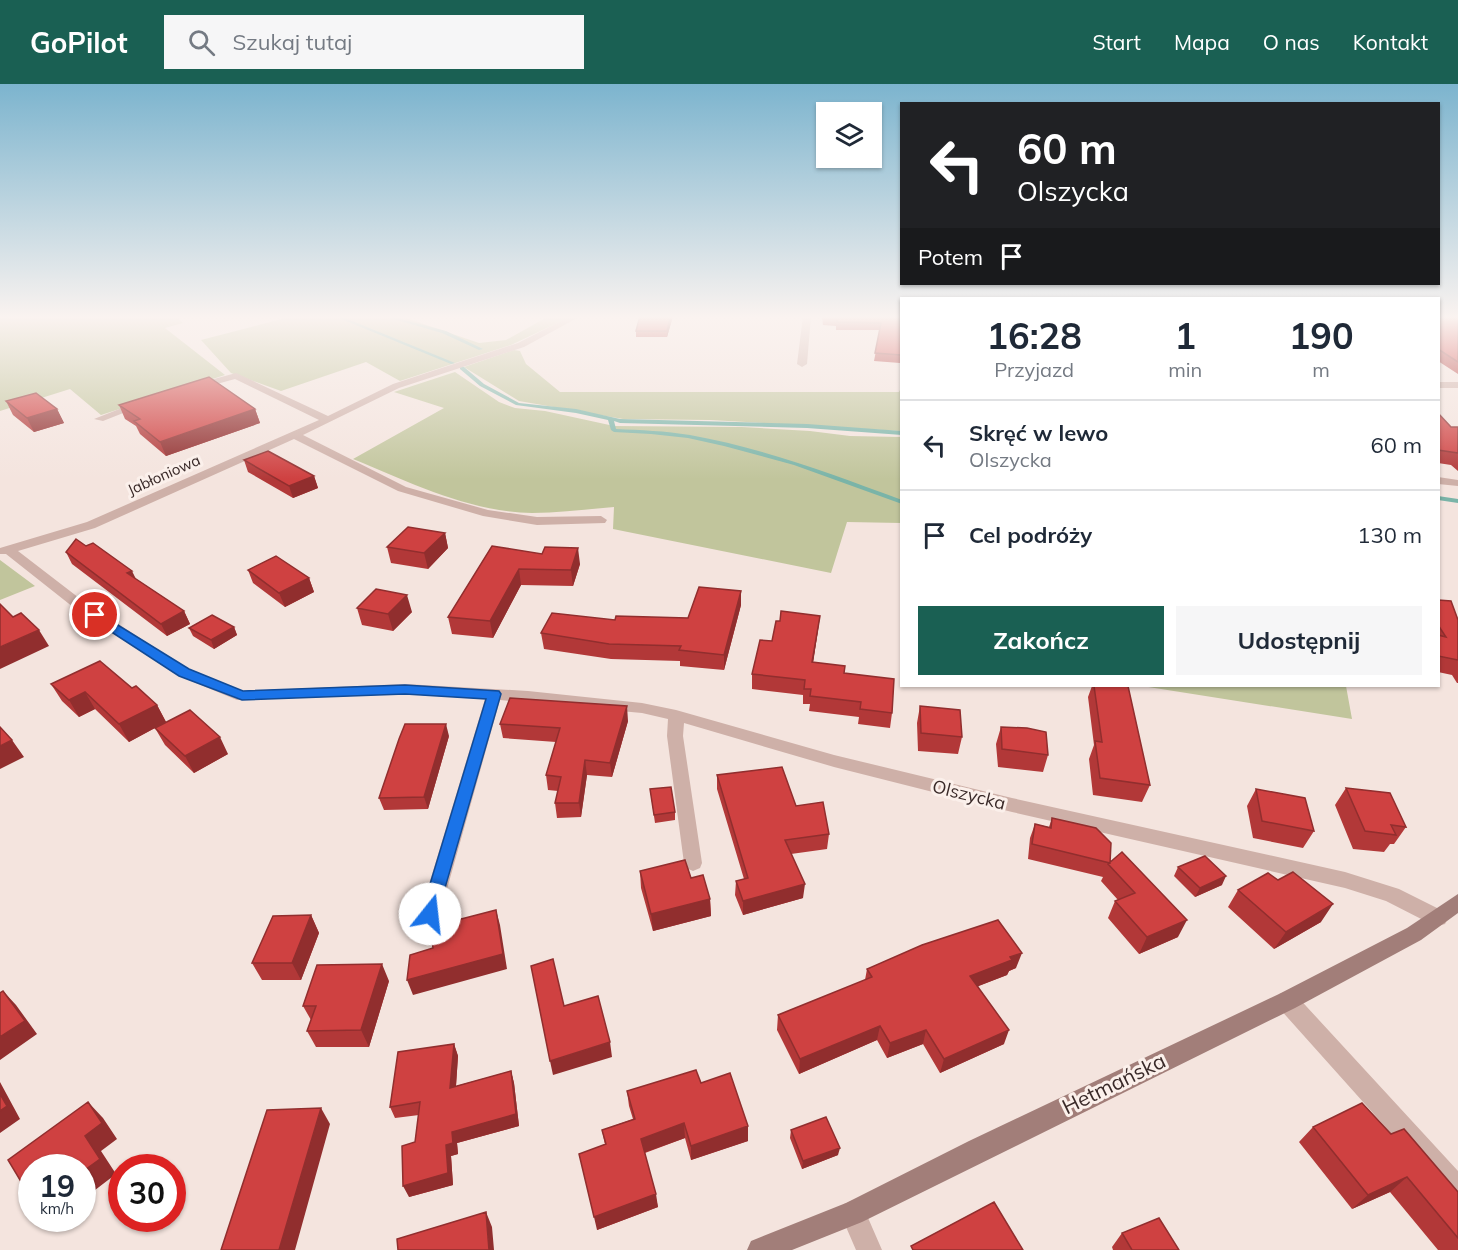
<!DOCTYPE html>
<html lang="pl">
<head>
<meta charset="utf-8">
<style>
  body { margin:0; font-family:Mulish,sans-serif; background:#f6f6f7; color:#1f2937; height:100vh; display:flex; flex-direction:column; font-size:22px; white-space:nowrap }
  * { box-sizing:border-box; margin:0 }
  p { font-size:20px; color:#747a83 }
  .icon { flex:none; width:33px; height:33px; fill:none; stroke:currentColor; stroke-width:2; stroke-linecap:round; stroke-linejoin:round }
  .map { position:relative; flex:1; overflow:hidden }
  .side { position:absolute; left:900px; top:213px; width:540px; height:390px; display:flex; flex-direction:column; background:#fff; border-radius:0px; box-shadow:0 2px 4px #0004 }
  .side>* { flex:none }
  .hud { position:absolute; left:900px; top:18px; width:540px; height:183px; border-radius:0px; box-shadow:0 2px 4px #0004; background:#202124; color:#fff; overflow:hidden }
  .controls { position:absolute; left:816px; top:18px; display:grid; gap:12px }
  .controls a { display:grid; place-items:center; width:66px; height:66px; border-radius:0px; background:#fff; box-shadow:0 2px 4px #0004; font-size:30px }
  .speed { position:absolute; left:18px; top:1070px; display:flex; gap:12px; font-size:30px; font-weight:700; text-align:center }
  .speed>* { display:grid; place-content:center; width:78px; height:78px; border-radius:50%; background:#fff; box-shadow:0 2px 4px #0004; line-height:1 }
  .speed small { font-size:15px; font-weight:400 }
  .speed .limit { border:9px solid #d22; background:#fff; color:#111 }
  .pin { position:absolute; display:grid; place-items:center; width:51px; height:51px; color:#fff; margin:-26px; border:3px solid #fff; border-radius:50%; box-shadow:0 2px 6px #0007 }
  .me { position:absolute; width:66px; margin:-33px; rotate:16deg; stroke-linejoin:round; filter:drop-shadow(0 0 4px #0008) }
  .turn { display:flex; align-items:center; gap:21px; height:126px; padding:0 18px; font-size:27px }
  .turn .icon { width:78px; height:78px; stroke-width:2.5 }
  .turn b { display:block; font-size:42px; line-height:51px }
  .then { display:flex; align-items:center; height:57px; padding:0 18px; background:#0003; gap:12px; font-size:22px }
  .eta { display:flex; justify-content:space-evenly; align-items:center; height:102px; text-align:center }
  .eta b { font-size:36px; font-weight:700; line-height:42px }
  .cta { display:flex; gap:12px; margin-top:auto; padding:12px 18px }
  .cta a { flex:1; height:69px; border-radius:0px; background:#1a6053; color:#fff; font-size:24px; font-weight:700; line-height:69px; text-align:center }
  .cta a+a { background:#f6f6f7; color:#1f2937 }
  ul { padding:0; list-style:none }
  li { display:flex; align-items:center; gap:18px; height:90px; padding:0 18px; border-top:2px solid #e0e1e3 }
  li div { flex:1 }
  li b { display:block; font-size:22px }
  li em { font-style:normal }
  header { display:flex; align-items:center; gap:36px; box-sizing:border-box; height:84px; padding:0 30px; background:#1a6053; color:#fff }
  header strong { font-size:28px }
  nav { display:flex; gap:33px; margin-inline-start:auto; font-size:21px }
  .search { width:420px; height:54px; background:#f6f6f7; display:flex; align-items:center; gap:15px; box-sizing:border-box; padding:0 21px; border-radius:0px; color:#747a83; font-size:22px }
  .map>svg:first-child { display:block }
  .green { fill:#c1c59c }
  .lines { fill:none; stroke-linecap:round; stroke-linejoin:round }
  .stream { fill:#7ab4a8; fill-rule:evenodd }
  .street { fill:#ceb0a8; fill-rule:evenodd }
  .secondary { fill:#a27e79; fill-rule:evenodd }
  .wall { fill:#b23838 }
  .shaded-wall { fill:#912e2e }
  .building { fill:#cf4141; stroke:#912e2e; stroke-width:1.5 }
  .route { fill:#1a73e8; stroke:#114b97; stroke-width:1.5 }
  .labels { text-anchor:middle; stroke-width:6; stroke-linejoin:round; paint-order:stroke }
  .far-street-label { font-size:15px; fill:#3a2a29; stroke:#fbf0eb }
  .street-label { font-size:18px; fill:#3a2a29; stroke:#fbf0eb }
  .near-street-label { font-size:21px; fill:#3a2a29; stroke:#fbf0eb }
</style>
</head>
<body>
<header>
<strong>GoPilot</strong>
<div class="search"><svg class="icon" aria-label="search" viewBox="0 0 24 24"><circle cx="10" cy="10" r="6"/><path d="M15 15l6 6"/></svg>Szukaj tutaj</div>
<nav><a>Start</a><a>Mapa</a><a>O nas</a><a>Kontakt</a></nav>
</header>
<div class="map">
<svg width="1458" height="1166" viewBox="0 0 1458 1166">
  <rect width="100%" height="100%" fill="#f4e4de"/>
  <path class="green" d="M 0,232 L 176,232 L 183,239 L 165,244 L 225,291 L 101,331 L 70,305 L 0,327 Z
    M 293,232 L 400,232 L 479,259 L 506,256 L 549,232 L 572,232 L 511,261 L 400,297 L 366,278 L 281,307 L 231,289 L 201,256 Z
    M 514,266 L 520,267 L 526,280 L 560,308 L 899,308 L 901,304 L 901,347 L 710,336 L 623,335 L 519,317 L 464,283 Z
    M 455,288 L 499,318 L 515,324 L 545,327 L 614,342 L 742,343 L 810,347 L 850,352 L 901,353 L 901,439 L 847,438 L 831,489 L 613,445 L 614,423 C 587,425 559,429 532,429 C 469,428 409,398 353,375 L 444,324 L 394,308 Z
    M 0,476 L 35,502 L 0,516 Z
    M 1142,602 L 1346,602 L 1352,635 Z"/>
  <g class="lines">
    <path class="stream" d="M 7,232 L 17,232 L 3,235 L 1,234 Z
      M 334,232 L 340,232 L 455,279 L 451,280 Z
      M 383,232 L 390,232 L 446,247 L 483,265 L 479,266 L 442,249 Z
      M 460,283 L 464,283 L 484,300 L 519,319 L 576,325 L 620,335 L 807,340 L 902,347 L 902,351 L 807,344 L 620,339 L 614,337 L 616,345 C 641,346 665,347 690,351 C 763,364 832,390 902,416 L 902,420 L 794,381 L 724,362 L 688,354 L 651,350 L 614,348 L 611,346 L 608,336 L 576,329 L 516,321 L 480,302 L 460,285 Z
      M 1438,412 L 1458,415 L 1458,419 L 1438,416 Z"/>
    <path class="street" d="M 571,232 L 581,232 L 524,263 L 399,304 L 303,351 L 406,403 L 488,426 L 537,433 L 601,432 L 607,436 L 605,439 L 537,441 L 483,432 L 398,407 L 294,355 L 95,444 L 18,467 L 83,517 L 189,586 L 243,607 L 405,600 L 528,607 L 642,619 L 676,626 L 834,671 L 1012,714 L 1345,788 L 1399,805 L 1445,828 L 1448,834 L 1445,840 L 1438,842 L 1431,840 L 1386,817 L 1345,804 L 1012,728 L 834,683 L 684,639 L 683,652 L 702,779 L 700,784 L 693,787 L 686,784 L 684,779 L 667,652 L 668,635 L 642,629 L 500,616 L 440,830 L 437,836 L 430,838 L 423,836 L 420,830 L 485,615 L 405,610 L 237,616 L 179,592 L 73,523 L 6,470 L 0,470 L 0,464 L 87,438 L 319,336 L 235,295 L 195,306 L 192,305 L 192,301 L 236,289 L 328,332 L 393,300 L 518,259 Z
      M 803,232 L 811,232 L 807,280 L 802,283 L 797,280 Z
      M 1438,298 L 1458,298 L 1458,304 L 1438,304 Z
      M 137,318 L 146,320 L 103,337 L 94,335 Z
      M 1438,393 L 1458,396 L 1458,402 L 1438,400 Z
      M 1287,907 L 1295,910 L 1458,1087 L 1458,1117 L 1449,1114 L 1279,924 L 1276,917 L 1279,910 Z
      M 853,1116 L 862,1120 L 882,1166 L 856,1166 L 840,1129 L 844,1120 Z"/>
    <path class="secondary" d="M 1458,810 L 1458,829 L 1421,856 L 1295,924 L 862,1138 L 792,1166 L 747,1166 L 751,1157 L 846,1119 L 969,1057 L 1279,910 L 1407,844 Z"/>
  </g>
  <path class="wall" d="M 673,232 L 667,253 L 636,253 L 636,247 Z
    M 822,232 L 902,232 L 902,275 L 901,274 L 900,279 L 874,277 L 880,246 L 836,246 L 836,242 L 823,241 Z
    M 1438,232 L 1458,232 L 1458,290 L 1438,277 Z
    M 6,317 L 57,325 L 64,339 L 34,348 L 13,331 Z
    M 119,321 L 255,325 L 260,339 L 166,372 L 140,350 L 136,342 L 125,335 Z
    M 1438,329 L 1451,343 L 1458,343 L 1458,387 L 1451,381 L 1438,379 Z
    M 244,376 L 314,392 L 318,404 L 293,414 L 248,388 Z
    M 445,449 L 448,464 L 428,485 L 391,479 L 387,463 Z
    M 492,462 L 580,480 L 573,502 L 521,501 L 493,554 L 452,550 L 448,533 Z
    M 66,468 L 136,495 L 184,527 L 190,540 L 167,552 L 72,480 Z
    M 248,486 L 309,494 L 314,508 L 285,523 L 253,499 Z
    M 741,507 L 741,521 L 724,586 L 680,582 L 680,577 L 611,575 L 544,565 L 541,549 L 615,536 L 688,534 Z
    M 1438,516 L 1458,536 L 1458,599 L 1457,599 L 1452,591 L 1438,588 Z
    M 357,524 L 412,528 L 393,547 L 362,541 Z
    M 820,532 L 818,546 L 813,578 L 844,589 L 892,629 L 890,644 L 858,640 L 859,633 L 809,627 L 810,620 L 803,620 L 803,611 L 752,605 L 752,590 L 772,557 L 780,537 Z
    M 234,543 L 237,551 L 214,565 L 193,552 L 189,544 Z
    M 51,600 L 132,604 L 157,621 L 166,638 L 129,658 L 95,625 L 79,633 L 62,617 Z
    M 1092,602 L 1128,602 L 1150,701 L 1142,718 L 1093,711 L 1089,675 L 1094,661 L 1088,613 Z
    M 920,622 L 962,653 L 958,670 L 918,667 L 917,639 Z
    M 628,637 L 612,693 L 587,691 L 581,733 L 557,734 L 555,719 L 558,707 L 548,706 L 546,691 L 556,658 L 503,654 L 500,640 Z
    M 1001,643 L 1048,671 L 1043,688 L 998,683 L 996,660 Z
    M 155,644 L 228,670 L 194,689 L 165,661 Z
    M 449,652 L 428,725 L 384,726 L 379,714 Z
    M 717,691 L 796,722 L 829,750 L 827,765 L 791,770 L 803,814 L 743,831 L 735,811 L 736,797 L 744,795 L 717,705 Z
    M 1346,704 L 1406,743 L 1394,760 L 1390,760 L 1384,768 L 1353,765 L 1335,721 Z
    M 650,705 L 675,728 L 675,736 L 655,739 Z
    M 1256,705 L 1314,747 L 1303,764 L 1253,754 L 1247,722 Z
    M 1052,734 L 1110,779 L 1178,853 L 1139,870 L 1108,834 L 1115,817 L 1118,816 L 1101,797 L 1103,793 L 1028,775 L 1030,754 L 1035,740 L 1049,743 Z
    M 1178,783 L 1222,801 L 1195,813 L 1174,792 Z
    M 640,787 L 691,794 L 710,815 L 711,832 L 653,847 L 641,804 Z
    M 1238,806 L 1321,838 L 1274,865 L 1228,823 Z
    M 311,831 L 319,849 L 301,896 L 262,896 L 252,879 Z
    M 1016,884 L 1009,887 L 1007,891 L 978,902 L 1004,960 L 940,989 L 923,960 L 887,974 L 877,956 L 799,990 L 777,946 L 778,931 L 865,896 L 867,885 Z
    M 389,897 L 369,963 L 316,963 L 307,947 L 311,936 L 303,922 Z
    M 454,960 L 458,972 L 456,1002 L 511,987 L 514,999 L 519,1042 L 457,1059 L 458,1070 L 451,1072 L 453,1101 L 409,1113 L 419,1031 L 395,1034 L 390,1023 Z
    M 701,999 L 748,1057 L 691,1076 L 685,1054 L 645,1069 L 658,1123 L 597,1146 L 605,1061 L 602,1046 L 633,1035 L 629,1022 L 627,1007 Z
    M 1313,1043 L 1391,1050 L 1458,1108 L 1458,1166 L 1438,1166 L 1390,1108 L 1352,1125 L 1299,1058 Z
    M 791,1046 L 838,1071 L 802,1085 L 790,1054 Z
    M 1122,1149 L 1179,1166 L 1113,1166 L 1112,1163 Z"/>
  <path class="shaded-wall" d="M 671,232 L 673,232 L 667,253 L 667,247 Z
    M 57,325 L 64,339 L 34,348 L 27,334 Z
    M 255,325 L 260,339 L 166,372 L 160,358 Z
    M 314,392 L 318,404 L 293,414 L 289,402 Z
    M 445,449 L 448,464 L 428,485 L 424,469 Z
    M 578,464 L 580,480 L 573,502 L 571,486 Z
    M 519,485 L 521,501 L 493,554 L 490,537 Z
    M 132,487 L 138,499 L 127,489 Z
    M 309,494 L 314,508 L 285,523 L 279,509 Z
    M 741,507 L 741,521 L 724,586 L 724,571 Z
    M 407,511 L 412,528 L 393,547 L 388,530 Z
    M 184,527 L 190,540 L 167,552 L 161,540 Z
    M 820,532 L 818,546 L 811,593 L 812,578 Z
    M 234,543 L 237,551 L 214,565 L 211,556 Z
    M 39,546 L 49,562 L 0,585 L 0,563 Z
    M 85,608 L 95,625 L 79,633 L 69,616 Z
    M 157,621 L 166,638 L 129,658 L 119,640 Z
    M 627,622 L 628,637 L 612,693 L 610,679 Z
    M 446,640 L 449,652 L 428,725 L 424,713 Z
    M 220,653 L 228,670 L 194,689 L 185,672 Z
    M 12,656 L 24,673 L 0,685 L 0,662 Z
    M 585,676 L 587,691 L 581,733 L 579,719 Z
    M 1226,792 L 1222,801 L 1195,813 L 1200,804 Z
    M 805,800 L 803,814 L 743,831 L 743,817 Z
    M 710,815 L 711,832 L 653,847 L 651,830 Z
    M 1333,820 L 1321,838 L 1274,865 L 1286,848 Z
    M 496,826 L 500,841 L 507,885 L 413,911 L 407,896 Z
    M 311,831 L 319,849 L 301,896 L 292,879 Z
    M 1187,836 L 1178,853 L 1139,870 L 1147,853 Z
    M 1022,869 L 1016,884 L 1009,887 L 1007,891 L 966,907 L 970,892 L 1010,873 Z
    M 382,880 L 389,897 L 369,963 L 361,946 Z
    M 3,907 L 16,921 L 37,950 L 0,976 L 0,953 Z
    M 880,942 L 877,956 L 799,990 L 800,975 Z
    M 926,946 L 923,960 L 887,974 L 890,959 Z
    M 1009,946 L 1004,960 L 940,989 L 944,975 Z
    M 610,958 L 612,973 L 553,991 L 550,977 Z
    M 454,960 L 458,972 L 455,1016 L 450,1004 Z
    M 511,987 L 514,999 L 519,1042 L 457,1059 L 458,1070 L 451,1072 L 453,1101 L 409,1113 L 403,1102 L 446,1061 L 452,1048 Z
    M 0,998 L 20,1035 L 0,1049 Z
    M 88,1018 L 103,1034 L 117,1055 L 101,1067 L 116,1090 L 82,1116 L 82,1088 Z
    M 321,1024 L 330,1040 L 295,1166 L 279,1166 Z
    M 684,1039 L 685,1054 L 643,1069 L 641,1055 Z
    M 748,1042 L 748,1057 L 691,1076 L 691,1062 Z
    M 840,1064 L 838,1071 L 802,1085 L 803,1077 Z
    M 1407,1093 L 1390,1108 L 1352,1125 L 1368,1111 Z
    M 656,1110 L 658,1123 L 597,1146 L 594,1133 Z
    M 486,1128 L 492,1143 L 494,1166 L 489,1166 Z
    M 48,1134 L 59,1134 L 54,1138 Z"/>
  <path class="building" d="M 640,232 L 671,232 L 667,247 L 636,247 Z
    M 823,232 L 902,232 L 901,271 L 875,269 L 881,239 L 837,238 L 837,234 L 823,233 Z
    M 1438,232 L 1458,232 L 1458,278 L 1438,265 Z
    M 209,293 L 255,325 L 160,358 L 134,337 L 140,335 L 119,321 Z
    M 36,309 L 57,325 L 27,334 L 6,317 Z
    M 1438,329 L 1451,343 L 1458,343 L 1458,369 L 1438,366 Z
    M 268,367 L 314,392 L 289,402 L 244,376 Z
    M 408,443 L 445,449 L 424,469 L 387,463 Z
    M 76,455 L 86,462 L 93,459 L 132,487 L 127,489 L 184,527 L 161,540 L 66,468 Z
    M 492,462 L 542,470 L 545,463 L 578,464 L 571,486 L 519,485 L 490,537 L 448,533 Z
    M 276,472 L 309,494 L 279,509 L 248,486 Z
    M 699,503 L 741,507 L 724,571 L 679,566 L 681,562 L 609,560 L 541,549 L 552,529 L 615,536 L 616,532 L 688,534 Z
    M 376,505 L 407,511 L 388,530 L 357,524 Z
    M 1438,516 L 1451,517 L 1458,536 L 1458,576 L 1438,572 L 1438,551 L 1446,553 L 1438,541 Z
    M 0,520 L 13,533 L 21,529 L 39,546 L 0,563 Z
    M 781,527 L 820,532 L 812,578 L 845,582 L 844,589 L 894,595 L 892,629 L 860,625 L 861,618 L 810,612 L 811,605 L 804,605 L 805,596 L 752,590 L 760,556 L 772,557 L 776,537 L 780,537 Z
    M 212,531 L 234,543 L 211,556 L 189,544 Z
    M 100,577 L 132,604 L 136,602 L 157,621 L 119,640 L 85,608 L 69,616 L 51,600 Z
    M 1094,602 L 1128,602 L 1150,701 L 1100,694 L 1095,657 L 1102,658 Z
    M 510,614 L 627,622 L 610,679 L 585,676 L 579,719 L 555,719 L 561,693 L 546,691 L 560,644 L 500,640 Z
    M 920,622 L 960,626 L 962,653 L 921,649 Z
    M 190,626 L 220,653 L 185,672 L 155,644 Z
    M 405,640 L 446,640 L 424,713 L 379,714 L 399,655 Z
    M 0,643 L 12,656 L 0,662 Z
    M 1001,643 L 1027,644 L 1046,648 L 1048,671 L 1002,665 Z
    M 782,683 L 796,722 L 823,718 L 829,750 L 785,756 L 805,800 L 743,817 L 736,797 L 748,794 L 717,691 Z
    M 671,703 L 675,728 L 654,731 L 650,705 Z
    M 1346,704 L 1390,709 L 1406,743 L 1391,741 L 1396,751 L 1365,747 Z
    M 1256,705 L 1305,714 L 1314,747 L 1262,737 Z
    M 1052,734 L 1096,744 L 1111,759 L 1110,779 L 1032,760 L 1035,740 L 1051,744 Z
    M 1122,768 L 1187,836 L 1147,853 L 1115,817 L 1135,809 L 1108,780 Z
    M 1205,772 L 1226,792 L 1200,804 L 1178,783 Z
    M 685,776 L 691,794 L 703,791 L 710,815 L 651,830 L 640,787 Z
    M 1293,788 L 1333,820 L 1286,848 L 1238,806 L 1268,789 L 1278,796 Z
    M 496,826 L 503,870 L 407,896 L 410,871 L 433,864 L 430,843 Z
    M 311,831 L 292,879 L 252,879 L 273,832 Z
    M 998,836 L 1022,869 L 1010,873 L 1012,876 L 970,892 L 1009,946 L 944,975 L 926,946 L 890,959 L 880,942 L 800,975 L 778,931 L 872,893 L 867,885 L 922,861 Z
    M 553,875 L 564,922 L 598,912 L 610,958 L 550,977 L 531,882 Z
    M 382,880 L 361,946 L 307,947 L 316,922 L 303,922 L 317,881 Z
    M 3,907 L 25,937 L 0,953 L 0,909 Z
    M 454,960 L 450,1004 L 511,987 L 516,1030 L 452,1048 L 453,1059 L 446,1061 L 448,1089 L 403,1102 L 402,1062 L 415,1058 L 420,1018 L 390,1023 L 398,968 Z
    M 696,986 L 701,999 L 730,989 L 748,1042 L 691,1062 L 684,1039 L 641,1055 L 656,1110 L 594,1133 L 579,1070 L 606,1060 L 602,1046 L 635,1035 L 627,1007 Z
    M 0,1010 L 7,1022 L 0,1027 Z
    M 88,1018 L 102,1039 L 85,1052 L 100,1075 L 82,1088 L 82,1083 L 32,1083 L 32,1116 L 8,1076 Z
    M 1362,1019 L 1391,1050 L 1404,1045 L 1458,1108 L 1458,1154 L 1407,1093 L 1368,1111 L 1313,1043 Z
    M 321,1024 L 279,1166 L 221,1166 L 267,1026 Z
    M 826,1033 L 840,1064 L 803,1077 L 791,1046 Z
    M 994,1118 L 1023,1166 L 913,1166 L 911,1162 Z
    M 486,1128 L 489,1166 L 398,1166 L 397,1155 Z
    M 1159,1134 L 1179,1166 L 1132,1166 L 1122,1149 Z"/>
  <linearGradient id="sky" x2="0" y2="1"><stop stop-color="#7cb4ce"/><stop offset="0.59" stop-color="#faf3f0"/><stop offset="1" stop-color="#faf3f0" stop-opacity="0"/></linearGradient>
  <rect width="1458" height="395" fill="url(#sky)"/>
  <path class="route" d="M 95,527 L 189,585 L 243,607 L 405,601 L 499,607 L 501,610 L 436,835 L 430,837 L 424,835 L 421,830 L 486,615 L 405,610 L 242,616 L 179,592 L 90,534 L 90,528 Z"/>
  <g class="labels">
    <g class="far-street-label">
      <text transform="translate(164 391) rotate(-24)" y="5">Jabłoniowa</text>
    </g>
    <g class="street-label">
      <text transform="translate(969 711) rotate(14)" y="6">Olszycka</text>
    </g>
    <g class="near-street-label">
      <text transform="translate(1114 1000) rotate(-26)" y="7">Hetmańska</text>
    </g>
  </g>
</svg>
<div class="controls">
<a><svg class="icon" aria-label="layers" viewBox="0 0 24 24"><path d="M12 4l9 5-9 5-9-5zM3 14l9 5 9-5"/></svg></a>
</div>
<div class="speed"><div>19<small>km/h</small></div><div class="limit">30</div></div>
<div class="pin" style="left:95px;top:531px;background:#d93025"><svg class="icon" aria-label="arrive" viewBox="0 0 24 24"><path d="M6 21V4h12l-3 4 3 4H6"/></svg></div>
<svg class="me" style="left:430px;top:830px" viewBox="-20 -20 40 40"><circle r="19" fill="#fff"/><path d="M0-13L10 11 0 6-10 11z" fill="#1a73e8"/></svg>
<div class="hud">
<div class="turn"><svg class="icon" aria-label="left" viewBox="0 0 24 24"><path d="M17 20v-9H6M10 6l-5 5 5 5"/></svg><div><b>60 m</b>Olszycka</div></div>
<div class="then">Potem<svg class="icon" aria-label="arrive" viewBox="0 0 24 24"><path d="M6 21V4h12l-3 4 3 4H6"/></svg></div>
</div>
<section class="side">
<div class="eta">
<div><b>16:28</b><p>Przyjazd</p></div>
<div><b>1</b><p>min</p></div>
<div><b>190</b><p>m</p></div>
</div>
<ul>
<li><svg class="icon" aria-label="left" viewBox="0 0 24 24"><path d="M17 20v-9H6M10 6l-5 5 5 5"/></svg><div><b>Skręć w lewo</b><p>Olszycka</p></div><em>60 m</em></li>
<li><svg class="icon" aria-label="arrive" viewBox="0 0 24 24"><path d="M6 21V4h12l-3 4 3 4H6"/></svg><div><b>Cel podróży</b></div><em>130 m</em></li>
</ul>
<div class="cta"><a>Zakończ</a><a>Udostępnij</a></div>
</section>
</div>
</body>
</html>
